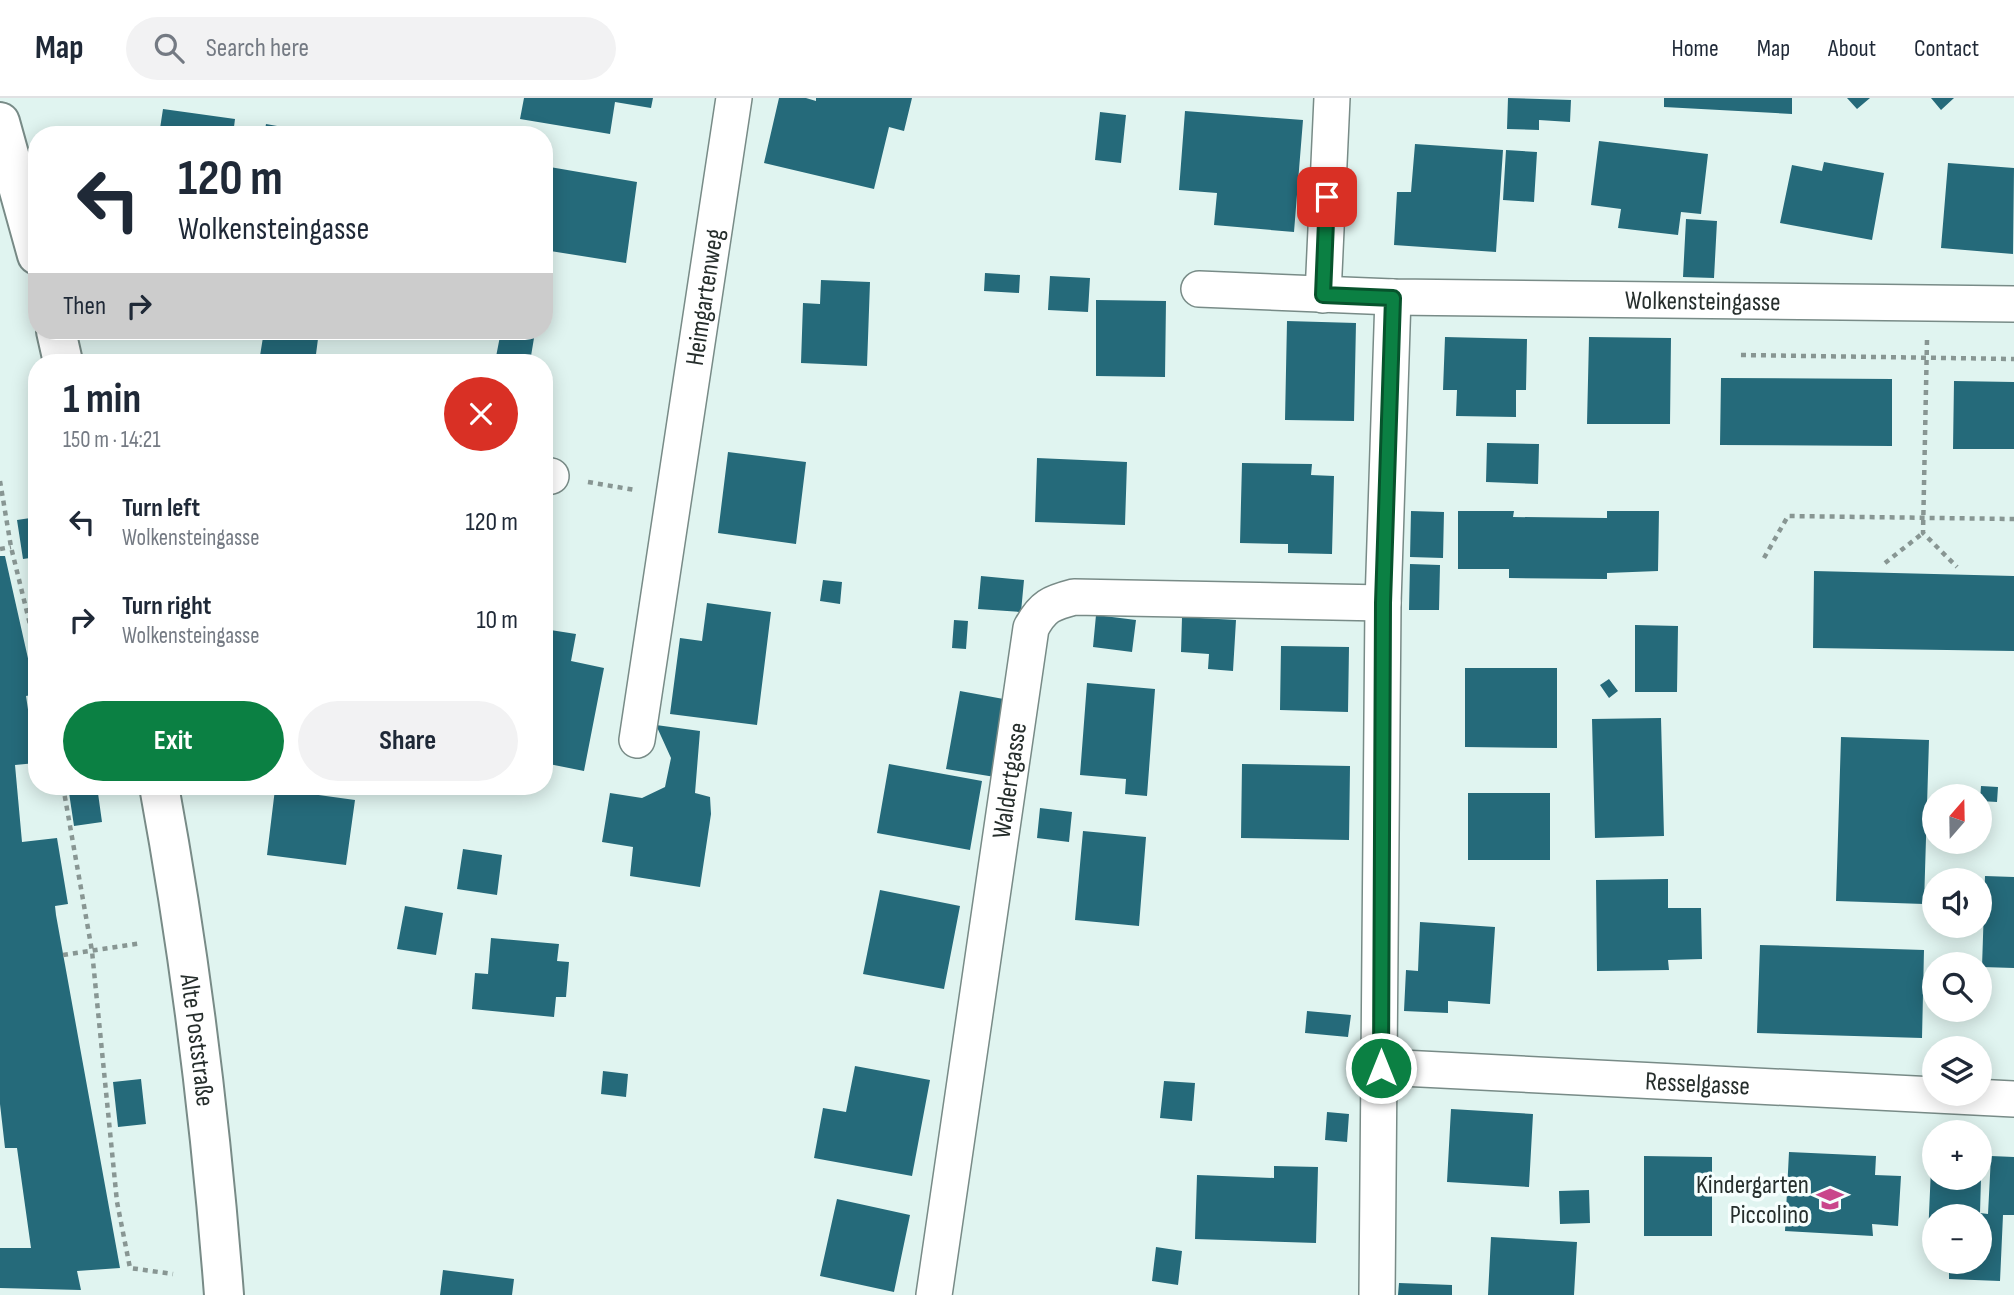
<!DOCTYPE html>
<html lang="en">
<head>
<meta charset="utf-8">
<style>
  body { margin:0; font-family:"Sofia Sans Condensed",sans-serif; background:#f2f2f3; color:#1f2937; height:100vh; display:flex; flex-direction:column; font-size:26px; white-space:nowrap }
  * { box-sizing:border-box; margin:0 }
  p { font-size:23px; color:#747a83 }
  .icon { flex:none; width:38px; height:38px; fill:none; stroke:currentColor; stroke-width:2; stroke-linecap:round; stroke-linejoin:round }
  .map { position:relative; flex:1; overflow:hidden }
  .details { position:absolute; left:28px; top:256px; width:525px; height:441px; display:flex; flex-direction:column; background:#fff; border-radius:28px; box-shadow:0 4px 18px #0003 }
  .details>* { flex:none }
  .banner { position:absolute; left:28px; top:28px; width:525px; height:214px; border-radius:28px; box-shadow:0 4px 18px #0003; background:#fff; color:#1f2937; overflow:hidden }
  .needle { width:46px; rotate:20deg }
  .fabs { position:absolute; left:1922px; top:686px; display:grid; gap:14px }
  .fabs a { display:grid; place-items:center; width:70px; height:70px; border-radius:50%; background:#fff; box-shadow:0 4px 18px #0003; font-size:35px }
  .pin { position:absolute; display:grid; place-items:center; width:60px; height:60px; color:#fff; margin:-30px; border-radius:14px; box-shadow:0 4px 10px #0006 }
  .me { position:absolute; width:77px; margin:-38px; rotate:0deg; stroke-linejoin:round; filter:drop-shadow(0 0 5px #0008) }
  .turn { display:flex; align-items:center; gap:24px; height:147px; padding:0 35px; font-size:32px }
  .turn .icon { width:91px; height:91px; stroke-width:2.5 }
  .turn b { display:block; font-size:49px; line-height:60px }
  .then { display:flex; align-items:center; height:66px; padding:0 35px; background:#0003; gap:14px; font-size:26px }
  .round { display:grid; place-items:center; flex:none; width:74px; height:74px; border-radius:37px; background:#f2f2f3 }
  .summary { display:flex; align-items:center; justify-content:space-between; height:119px; padding:0 35px }
  h1 { font-size:42px; font-weight:700; line-height:52px }
  .primary-button { display:flex; gap:14px; margin-top:auto; padding:14px 35px }
  .primary-button a { flex:1; height:80px; border-radius:42px; background:#0b8043; color:#fff; font-size:28px; font-weight:700; line-height:80px; text-align:center }
  .primary-button a+a { background:#f2f2f3; color:#1f2937 }
  ul { padding:0; list-style:none }
  li { display:flex; align-items:center; gap:21px; height:98px; padding:0 35px }
  li div { flex:1 }
  li b { display:block; font-size:26px }
  li em { font-style:normal }
  header { display:flex; align-items:center; gap:42px; box-sizing:border-box; height:98px; padding:0 35px; background:#fff; border-bottom:2px solid #e0e1e3 }
  header strong { font-size:33px }
  nav { display:flex; gap:38px; margin-inline-start:auto; font-size:24px }
  .search { width:490px; height:63px; background:#f2f2f3; display:flex; align-items:center; gap:18px; box-sizing:border-box; padding:0 24px; border-radius:38px; color:#747a83; font-size:26px }
  .map>svg:first-child { display:block }
  .building { fill:#256a7a }
  .lines { fill:none; stroke-linecap:round; stroke-linejoin:round }
  .minor-casing { stroke:#788b87; stroke-width:38 }
  .tertiary-casing { stroke:#788b87; stroke-width:42 }
  .path { stroke:#889693; stroke-width:4.5; stroke-dasharray:5 5; stroke-linecap:butt }
  .minor { stroke:#fff; stroke-width:35 }
  .tertiary { stroke:#fff; stroke-width:38 }
  .route-casing { stroke:#07532c; stroke-width:18 }
  .route { stroke:#0b8043; stroke-width:12 }
  .labels { text-anchor:middle; stroke-width:7; stroke-linejoin:round; paint-order:stroke }
  .street-label { font-size:26px; fill:#262e2c; stroke:#f6fefd }
  .poi-label { font-size:26px; fill:#262e2c; stroke:#f6fefd; text-anchor:end }
</style>
</head>
<body>
<header>
<strong>Map</strong>
<div class="search"><svg class="icon" aria-label="search" viewBox="0 0 24 24"><circle cx="10" cy="10" r="6"/><path d="M15 15l6 6"/></svg>Search here</div>
<nav><a>Home</a><a>Map</a><a>About</a><a>Contact</a></nav>
</header>
<div class="map">
<svg width="2014" height="1197" viewBox="0 0 2014 1197">
  <rect width="100%" height="100%" fill="#e0f4f0"/>
  <path class="building" d="M 524,0 L 653,0 L 651,10 L 615,4 L 610,36 L 520,21 Z
    M 779,0 L 806,0 L 816,3 L 816,0 L 912,0 L 904,33 L 889,29 L 874,91 L 764,65 Z
    M 1508,0 L 1571,2 L 1570,24 L 1539,22 L 1539,32 L 1507,31 Z
    M 1664,0 L 1792,0 L 1792,16 L 1664,9 Z
    M 1847,0 L 1870,0 L 1857,11 Z
    M 1931,0 L 1954,0 L 1941,12 Z
    M 163,11 L 235,21 L 233,37 L 159,37 Z
    M 1185,13 L 1303,22 L 1294,134 L 1214,127 L 1217,95 L 1179,92 Z
    M 1100,14 L 1126,17 L 1121,65 L 1095,62 Z
    M 266,26 L 316,35 L 316,37 L 264,37 Z
    M 1599,43 L 1708,56 L 1701,116 L 1681,114 L 1678,137 L 1618,130 L 1621,111 L 1591,107 Z
    M 1415,46 L 1503,52 L 1496,154 L 1394,147 L 1397,94 L 1411,94 Z
    M 1506,52 L 1537,54 L 1534,104 L 1503,102 Z
    M 1824,64 L 1884,75 L 1872,142 L 1780,125 L 1792,67 L 1822,73 Z
    M 1948,65 L 2014,70 L 2013,156 L 1941,150 Z
    M 544,68 L 637,84 L 626,165 L 544,152 Z
    M 1686,121 L 1717,123 L 1714,180 L 1683,179 Z
    M 985,175 L 1020,177 L 1019,195 L 984,193 Z
    M 1050,178 L 1090,180 L 1088,214 L 1048,212 Z
    M 821,182 L 870,184 L 867,268 L 801,265 L 803,205 L 820,206 Z
    M 1096,202 L 1166,203 L 1165,279 L 1096,278 Z
    M 1287,223 L 1356,225 L 1354,323 L 1285,322 Z
    M 264,233 L 319,233 L 315,264 L 259,264 Z
    M 501,233 L 535,234 L 530,264 L 495,264 Z
    M 1445,239 L 1527,241 L 1526,292 L 1516,292 L 1516,319 L 1456,318 L 1457,292 L 1443,292 Z
    M 1589,239 L 1671,240 L 1670,326 L 1587,326 Z
    M 1721,280 L 1892,281 L 1892,348 L 1720,347 Z
    M 1954,283 L 2014,284 L 2014,351 L 1953,351 Z
    M 1487,345 L 1539,346 L 1538,386 L 1486,384 Z
    M 728,354 L 806,364 L 796,446 L 718,435 Z
    M 1037,360 L 1127,364 L 1125,427 L 1035,424 Z
    M 1242,365 L 1312,366 L 1311,377 L 1334,378 L 1332,456 L 1288,455 L 1288,446 L 1240,445 Z
    M 1411,413 L 1444,414 L 1443,460 L 1410,459 Z
    M 1458,413 L 1514,413 L 1513,419 L 1607,420 L 1607,413 L 1659,413 L 1658,473 L 1607,475 L 1607,481 L 1509,480 L 1509,471 L 1458,471 Z
    M 37,419 L 37,459 L 23,461 L 17,422 Z
    M 0,458 L 5,458 L 36,596 L 26,598 L 36,665 L 15,667 L 22,744 L 57,740 L 68,806 L 55,808 L 56,817 L 120,1170 L 77,1173 L 81,1192 L 0,1190 L 0,1150 L 31,1150 L 17,1050 L 5,1050 L 0,1006 Z
    M 1410,466 L 1440,467 L 1439,512 L 1409,512 Z
    M 1814,473 L 2014,478 L 2014,553 L 1813,550 Z
    M 981,478 L 1024,482 L 1021,514 L 978,511 Z
    M 823,482 L 842,484 L 840,506 L 820,503 Z
    M 707,505 L 771,514 L 757,627 L 670,616 L 680,540 L 702,543 Z
    M 1096,517 L 1136,522 L 1132,554 L 1093,549 Z
    M 1182,519 L 1236,522 L 1233,573 L 1208,571 L 1209,556 L 1181,554 Z
    M 954,522 L 968,523 L 966,551 L 952,550 Z
    M 1635,527 L 1678,528 L 1677,594 L 1635,594 Z
    M 544,531 L 576,536 L 571,563 L 604,570 L 584,673 L 544,665 Z
    M 1281,548 L 1349,549 L 1348,614 L 1280,612 Z
    M 1465,570 L 1557,570 L 1557,650 L 1465,649 Z
    M 1609,581 L 1618,593 L 1609,600 L 1600,587 Z
    M 1087,585 L 1155,591 L 1147,698 L 1125,696 L 1126,681 L 1080,677 Z
    M 960,593 L 1009,602 L 995,679 L 946,671 Z
    M 1661,620 L 1664,738 L 1595,740 L 1592,621 Z
    M 656,627 L 700,633 L 695,695 L 710,699 L 711,716 L 700,789 L 630,778 L 633,749 L 602,744 L 610,695 L 642,700 L 665,689 L 671,660 Z
    M 1841,639 L 1929,642 L 1924,806 L 1836,803 Z
    M 889,666 L 982,683 L 970,752 L 877,735 Z
    M 1242,666 L 1350,668 L 1349,742 L 1241,740 Z
    M 68,688 L 97,688 L 102,724 L 74,728 Z
    M 1981,688 L 1998,689 L 1997,704 L 1980,703 Z
    M 275,691 L 355,702 L 346,767 L 267,757 Z
    M 1468,695 L 1550,695 L 1550,762 L 1468,762 Z
    M 1040,710 L 1072,714 L 1069,744 L 1037,740 Z
    M 1083,733 L 1146,739 L 1139,828 L 1075,822 Z
    M 463,751 L 502,757 L 497,797 L 457,791 Z
    M 1985,778 L 2014,779 L 2014,870 L 1982,869 Z
    M 1668,781 L 1668,810 L 1701,810 L 1702,861 L 1668,862 L 1669,872 L 1597,873 L 1596,782 Z
    M 880,792 L 960,808 L 944,891 L 863,876 Z
    M 405,808 L 443,815 L 436,857 L 397,851 Z
    M 1420,824 L 1495,829 L 1490,906 L 1448,903 L 1448,915 L 1404,913 L 1406,872 L 1418,873 Z
    M 491,840 L 559,846 L 557,863 L 569,864 L 566,899 L 556,899 L 554,919 L 472,911 L 475,875 L 488,876 Z
    M 1760,847 L 1924,852 L 1922,940 L 1757,935 Z
    M 1307,913 L 1351,917 L 1348,939 L 1305,935 Z
    M 855,968 L 930,982 L 912,1078 L 814,1060 L 823,1010 L 846,1014 Z
    M 603,973 L 628,976 L 626,999 L 601,996 Z
    M 141,981 L 146,1026 L 118,1029 L 113,984 Z
    M 1164,983 L 1195,985 L 1192,1023 L 1160,1020 Z
    M 1451,1011 L 1533,1016 L 1529,1089 L 1447,1084 Z
    M 1327,1014 L 1349,1016 L 1347,1044 L 1325,1042 Z
    M 1789,1054 L 1876,1058 L 1875,1077 L 1901,1078 L 1898,1128 L 1872,1126 L 1873,1138 L 1785,1133 Z
    M 1644,1058 L 1712,1059 L 1712,1138 L 1644,1138 Z
    M 1991,1058 L 2014,1059 L 2014,1117 L 2003,1117 L 2000,1183 L 1949,1181 L 1949,1164 L 1979,1164 L 1979,1118 L 1934,1118 L 1934,1139 L 1928,1139 L 1931,1070 L 1934,1070 L 1934,1080 L 1981,1080 L 1980,1115 L 1988,1116 Z
    M 1274,1068 L 1318,1069 L 1316,1145 L 1195,1141 L 1197,1077 L 1274,1080 Z
    M 1589,1092 L 1590,1125 L 1560,1126 L 1559,1093 Z
    M 837,1101 L 910,1117 L 894,1194 L 820,1178 Z
    M 1491,1139 L 1577,1144 L 1574,1197 L 1488,1197 Z
    M 1156,1149 L 1182,1153 L 1178,1187 L 1152,1183 Z
    M 443,1172 L 514,1181 L 512,1197 L 440,1197 Z
    M 1399,1185 L 1452,1187 L 1452,1197 L 1398,1197 Z"/>
  <g class="lines">
    <g class="minor-casing">
      <g id="minor">
        <path id="s1" d="M 1199,191 L 1393,199 L 2014,206"/>
        <path d="M 1323,197 L 1332,0"/>
        <path d="M 544,377 L 551,378"/>
        <path id="s2" d="M 637,642 L 734,0"/>
        <path id="s3" d="M 1381,969 L 2014,1001"/>
        <path id="s4" d="M 934,1197 L 1031,530 C 1043,508 1051,505 1074,499 L 1383,505"/>
        <path d="M 1377,1197 L 1383,505 L 1393,199"/>
      </g>
    </g>
    <g class="tertiary-casing">
      <g id="tertiary">
        <path d="M 0,24 L 37,157"/>
        <path d="M 56,233 L 63,264"/>
        <path id="s5" d="M 159,688 C 190,856 211,1027 224,1197"/>
      </g>
    </g>
    <path class="path" d="M 1927,242 L 1923,435 L 1957,469
      M 1741,257 L 2014,261
      M 0,383 L 11,449 L 37,555
      M 588,384 L 635,392
      M 0,451 L 11,449
      M 1764,460 L 1788,418 L 2014,421
      M 1885,465 L 1923,435
      M 63,688 L 92,853 L 117,1104 L 130,1170 L 173,1176
      M 63,857 L 142,845"/>
    <use href="#minor" class="minor"/>
    <use href="#tertiary" class="tertiary"/>
  </g>
  <g class="lines">
    <g class="route-casing">
      <path id="route" d="M 1327,99 L 1323,197 L 1393,200 L 1383,505 L 1381,970"/>
    </g>
    <use href="#route" class="route"/>
  </g>
  <defs>
    <g id="school-bare" transform="scale(2.1)"><path d="M0-5L7-2L0 1L-7-2ZM-4 1L0 2.5L4 1V4Q0 6-4 4Z" fill="#c9468b" stroke="#f6fefd" stroke-width="2.5" paint-order="stroke"/></g>
  </defs>
  <g fill-rule="evenodd">
    <use href="#school-bare" x="1830" y="1101"/>
  </g>
  <g class="labels">
    <g class="street-label">
      <text dy="9" stroke="none"><textPath href="#s2" startOffset="448">Heimgartenweg</textPath></text>
      <text dy="9" stroke="none"><textPath href="#s1" startOffset="504">Wolkensteingasse</textPath></text>
      <text dy="9" stroke="none"><textPath href="#s4" startOffset="520">Waldertgasse</textPath></text>
      <text dy="9" stroke="none"><textPath href="#s5" startOffset="257">Alte Poststraße</textPath></text>
      <text dy="9" stroke="none"><textPath href="#s3" startOffset="317">Resselgasse</textPath></text>
    </g>
    <g class="poi-label">
      <text x="1809" y="1095">Kindergarten<tspan x="1809" dy="30">Piccolino</tspan></text>
    </g>
  </g>
</svg>
<div class="fabs">
<a><svg class="needle" viewBox="-14 -14 28 28"><path d="M0-13l5 13h-10z" fill="#e53935"/><path d="M0 13l5-13h-10z" fill="#747a83"/></svg></a>
<a><svg class="icon" aria-label="sound" viewBox="0 0 24 24"><path d="M4 9h4l5-4v14l-5-4H4zM17 9q2 3 0 6"/></svg></a>
<a><svg class="icon" aria-label="search" viewBox="0 0 24 24"><circle cx="10" cy="10" r="6"/><path d="M15 15l6 6"/></svg></a>
<a><svg class="icon" aria-label="layers" viewBox="0 0 24 24"><path d="M12 4l9 5-9 5-9-5zM3 14l9 5 9-5"/></svg></a>
<a>+</a>
<a>−</a>
</div>
<div class="pin" style="left:1327px;top:99px;background:#d93025"><svg class="icon" aria-label="arrive" viewBox="0 0 24 24"><path d="M6 21V4h12l-3 4 3 4H6"/></svg></div>
<svg class="me" style="left:1381px;top:970px" viewBox="-20 -20 40 40"><circle r="17" fill="#0b8043" stroke="#fff" stroke-width="3"/><path d="M0-11L8 9 0 5-8 9z" fill="#fff"/></svg>
<div class="banner">
<div class="turn"><svg class="icon" aria-label="left" viewBox="0 0 24 24"><path d="M17 20v-9H6M10 6l-5 5 5 5"/></svg><div><b>120 m</b>Wolkensteingasse</div></div>
<div class="then">Then<svg class="icon" aria-label="right" viewBox="0 0 24 24"><path d="M7 20v-9h11M14 6l5 5-5 5"/></svg></div>
</div>
<section class="details">
<div class="summary"><div><h1>1 min</h1><p>150 m · 14:21</p></div><a class="round" style="background:#d93025;color:#fff"><svg class="icon" aria-label="close" viewBox="0 0 24 24"><path d="M6 6l12 12M18 6L6 18"/></svg></a></div>
<ul>
<li><svg class="icon" aria-label="left" viewBox="0 0 24 24"><path d="M17 20v-9H6M10 6l-5 5 5 5"/></svg><div><b>Turn left</b><p>Wolkensteingasse</p></div><em>120 m</em></li>
<li><svg class="icon" aria-label="right" viewBox="0 0 24 24"><path d="M7 20v-9h11M14 6l5 5-5 5"/></svg><div><b>Turn right</b><p>Wolkensteingasse</p></div><em>10 m</em></li>
</ul>
<div class="primary-button"><a>Exit</a><a>Share</a></div>
</section>
</div>
</body>
</html>
